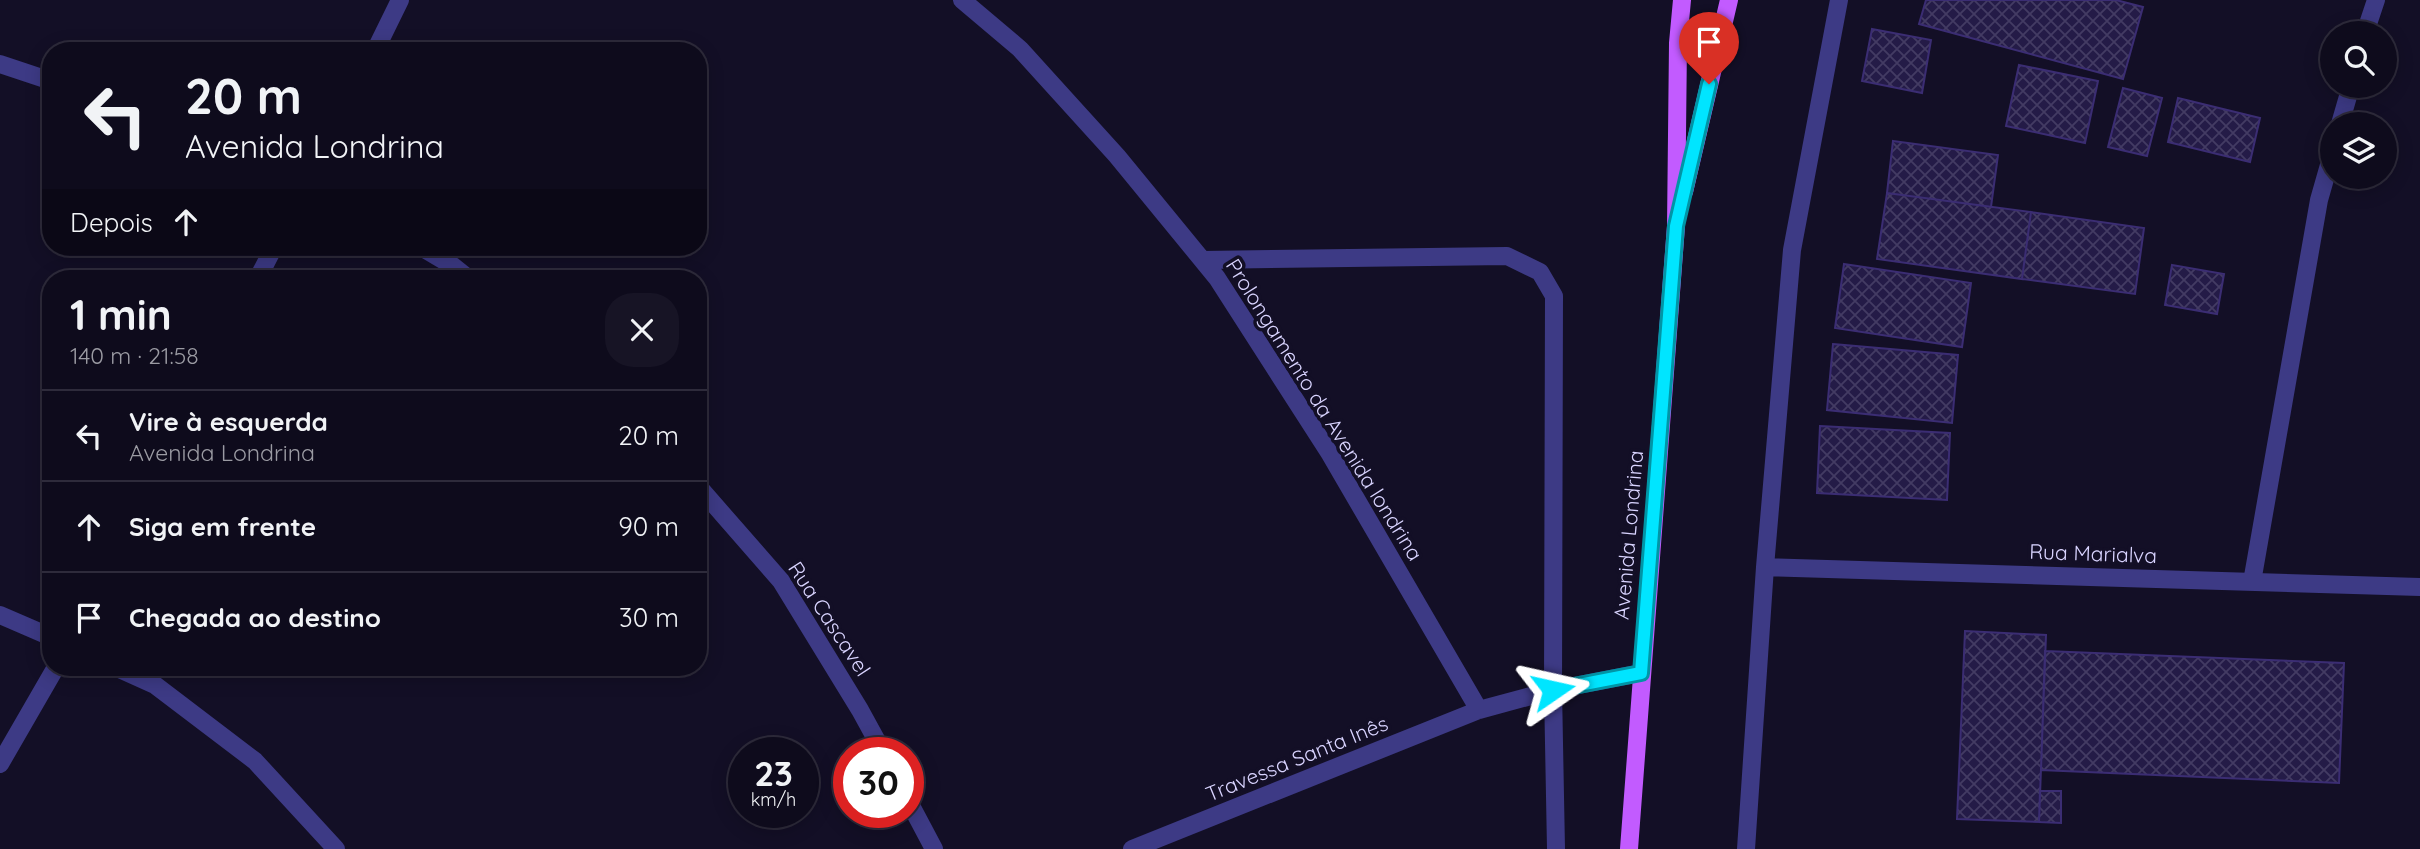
<!DOCTYPE html>
<html lang="pt">
<head>
<meta charset="utf-8">
<style>
  body { margin:0; font-family:Quicksand,sans-serif; background:#171425; color:#f1f3f6; height:100vh; display:flex; flex-direction:column; font-size:26px; white-space:nowrap }
  * { box-sizing:border-box; margin:0 }
  p { font-size:23px; color:#9b9ba3 }
  .icon { flex:none; width:38px; height:38px; fill:none; stroke:currentColor; stroke-width:2; stroke-linecap:round; stroke-linejoin:round }
  .map { position:relative; flex:1; overflow:hidden }
  .sheet { position:absolute; left:42px; top:270px; width:665px; height:406px; display:flex; flex-direction:column; background:#0e0b1c; border-radius:28px; box-shadow:0 4px 18px #0003,0 0 0 2px #2e2b3b }
  .sheet>* { flex:none }
  .banner { position:absolute; left:42px; top:42px; width:665px; height:214px; border-radius:28px; box-shadow:0 4px 18px #0003,0 0 0 2px #2e2b3b; background:#0e0b1c; color:#f1f3f6; overflow:hidden }
  .tools { position:absolute; left:2320px; top:21px; display:grid; gap:14px }
  .tools a { display:grid; place-items:center; width:77px; height:77px; border-radius:50%; background:#0e0b1c; box-shadow:0 4px 18px #0003,0 0 0 2px #2e2b3b; font-size:35px }
  .speed { position:absolute; left:728px; top:737px; display:flex; gap:14px; font-size:35px; font-weight:700; text-align:center }
  .speed>* { display:grid; place-content:center; width:91px; height:91px; border-radius:50%; background:#0e0b1c; box-shadow:0 4px 18px #0003,0 0 0 2px #2e2b3b; line-height:1 }
  .speed small { font-size:18px; font-weight:400 }
  .speed .limit { border:10px solid #d22; background:#fff; color:#111 }
  .pin { position:absolute; display:grid; place-items:center; width:60px; height:60px; color:#fff; margin:-72px -30px; border-radius:50% 50% 50% 0; rotate:-45deg; box-shadow:0 0 7px #0007 }
  .pin .icon { rotate:45deg }
  .me { position:absolute; width:77px; margin:-38px; rotate:79deg; stroke-linejoin:round; filter:drop-shadow(0 0 5px #0008) }
  .turn { display:flex; align-items:center; gap:24px; height:147px; padding:0 28px; font-size:32px }
  .turn .icon { width:91px; height:91px; stroke-width:2.5 }
  .turn b { display:block; font-size:49px; line-height:60px }
  .then { display:flex; align-items:center; height:66px; padding:0 28px; background:#0003; gap:14px; font-size:26px }
  .round { display:grid; place-items:center; flex:none; width:74px; height:74px; border-radius:28px; background:#171425 }
  .summary { display:flex; align-items:center; justify-content:space-between; height:119px; padding:0 28px }
  h1 { font-size:42px; font-weight:700; line-height:52px }
  ul { padding:0; list-style:none }
  li { display:flex; align-items:center; gap:21px; height:91px; padding:0 28px; border-top:2px solid #2e2b3b }
  li div { flex:1 }
  li b { display:block; font-size:26px }
  li em { font-style:normal }
  .map>svg:first-child { display:block }
  .building { fill:url(#building-cross-hatch); stroke:#3b2d73; stroke-width:2 }
  .lines { fill:none; stroke-linecap:round; stroke-linejoin:round }
  .minor { stroke:#3d3a85; stroke-width:18 }
  .major { stroke:#c25bff; stroke-width:18 }
  .route-casing { stroke:#0095a6; stroke-width:18 }
  .route { stroke:#00e5ff; stroke-width:12 }
  .labels { text-anchor:middle; stroke-width:7; stroke-linejoin:round; paint-order:stroke }
  .street-label { font-size:21px; fill:#d9d4ff; stroke:#130f26 }
</style>
</head>
<body>
<div class="map">
<svg width="2420" height="849" viewBox="0 0 2420 849">
  <defs>
    <pattern id="building-cross-hatch" width="8" height="8" patternUnits="userSpaceOnUse" patternTransform="scale(1.75)"><rect width="8" height="8" fill="#241b47"/><path d="M0 0l8 8M0 8l8-8" fill="none" stroke="#433b63"/></pattern>
  </defs>
  <rect width="100%" height="100%" fill="#130f26"/>
  <path class="building" d="M 1926,0 L 2116,0 L 2143,7 L 2123,79 L 1919,24 Z
    M 1872,29 L 1931,40 L 1922,93 L 1862,81 Z
    M 2019,65 L 2098,81 L 2085,143 L 2006,126 Z
    M 2123,88 L 2162,98 L 2147,156 L 2108,147 Z
    M 2178,98 L 2260,118 L 2250,162 L 2168,142 Z
    M 1893,141 L 1998,155 L 1991,207 L 1887,193 Z
    M 1887,193 L 2031,212 L 2022,279 L 1877,259 Z
    M 2031,212 L 2144,228 L 2135,294 L 2022,279 Z
    M 1844,264 L 1971,283 L 1962,347 L 1835,328 Z
    M 2172,265 L 2224,274 L 2217,314 L 2165,305 Z
    M 1833,344 L 1958,355 L 1952,423 L 1827,410 Z
    M 1820,426 L 1950,433 L 1947,500 L 1817,493 Z
    M 1965,631 L 2046,635 L 2039,822 L 1957,819 Z
    M 2045,651 L 2344,663 L 2339,783 L 2041,770 Z
    M 2040,791 L 2061,791 L 2061,823 L 2039,822 Z"/>
  <g class="lines">
    <path class="minor" d="M 962,0 L 1020,49 L 1117,156 L 1217,278 L 1330,454 L 1479,710
      M 2365,33 L 2376,0
      M 375,51 L 400,0
      M 0,64 L 51,81
      M 2340,124 L 2351,86
      M 421,247 L 453,266 L 468,278
      M 1203,260 L 1507,256 L 1540,272 L 1554,296 L 1553,690 L 1556,849
      M 258,278 L 274,247
      M 698,486 L 781,581 L 860,710 L 883,752
      M 1765,567 L 2420,587
      M 2252,582 L 2319,200 L 2333,151
      M 0,615 L 51,637
      M 115,667 L 155,685 L 255,761 L 336,849
      M 0,764 L 56,667
      M 908,800 L 934,849
      M 1132,849 L 1479,710 L 1553,690 L 1641,673
      M 1746,849 L 1765,567 L 1792,250 L 1839,0"/>
    <path class="major" d="M 1684,192 L 1729,0
      M 1629,849 L 1676,226 L 1678,43 L 1682,0"/>
  </g>
  <g class="lines">
    <g class="route-casing">
      <path id="route" d="M 1553,690 L 1641,673 L 1676,226 L 1709,84"/>
    </g>
    <use href="#route" class="route"/>
  </g>
  <g class="labels">
    <g class="street-label">
      <text transform="translate(1324 410) rotate(58)" y="7">Prolongamento da Avenida londrina</text>
      <text transform="translate(1629 535) rotate(-85)" y="7">Avenida Londrina</text>
      <text transform="translate(2093 554) rotate(2)" y="7">Rua Marialva</text>
      <text transform="translate(829 619) rotate(57)" y="7">Rua Cascavel</text>
      <text transform="translate(1297 759) rotate(-22)" y="7">Travessa Santa Inês</text>
    </g>
  </g>
</svg>
<div class="tools">
<a><svg class="icon" aria-label="search" viewBox="0 0 24 24"><circle cx="10" cy="10" r="6"/><path d="M15 15l6 6"/></svg></a>
<a><svg class="icon" aria-label="layers" viewBox="0 0 24 24"><path d="M12 4l9 5-9 5-9-5zM3 14l9 5 9-5"/></svg></a>
</div>
<div class="speed"><div>23<small>km/h</small></div><div class="limit">30</div></div>
<div class="pin" style="left:1709px;top:84px;background:#d93025"><svg class="icon" aria-label="arrive" viewBox="0 0 24 24"><path d="M6 21V4h12l-3 4 3 4H6"/></svg></div>
<svg class="me" style="left:1553px;top:690px" viewBox="-20 -20 40 40"><path d="M0-17L14 15 0 8-14 15z" fill="#00e5ff" stroke="#fff" stroke-width="4"/></svg>
<div class="banner">
<div class="turn"><svg class="icon" aria-label="left" viewBox="0 0 24 24"><path d="M17 20v-9H6M10 6l-5 5 5 5"/></svg><div><b>20 m</b>Avenida Londrina</div></div>
<div class="then">Depois<svg class="icon" aria-label="ahead" viewBox="0 0 24 24"><path d="M12 20V5M6 11l6-6 6 6"/></svg></div>
</div>
<section class="sheet">
<div class="summary"><div><h1>1 min</h1><p>140 m · 21:58</p></div><a class="round"><svg class="icon" aria-label="close" viewBox="0 0 24 24"><path d="M6 6l12 12M18 6L6 18"/></svg></a></div>
<ul>
<li><svg class="icon" aria-label="left" viewBox="0 0 24 24"><path d="M17 20v-9H6M10 6l-5 5 5 5"/></svg><div><b>Vire à esquerda</b><p>Avenida Londrina</p></div><em>20 m</em></li>
<li><svg class="icon" aria-label="ahead" viewBox="0 0 24 24"><path d="M12 20V5M6 11l6-6 6 6"/></svg><div><b>Siga em frente</b></div><em>90 m</em></li>
<li><svg class="icon" aria-label="arrive" viewBox="0 0 24 24"><path d="M6 21V4h12l-3 4 3 4H6"/></svg><div><b>Chegada ao destino</b></div><em>30 m</em></li>
</ul>
</section>
</div>
</body>
</html>
